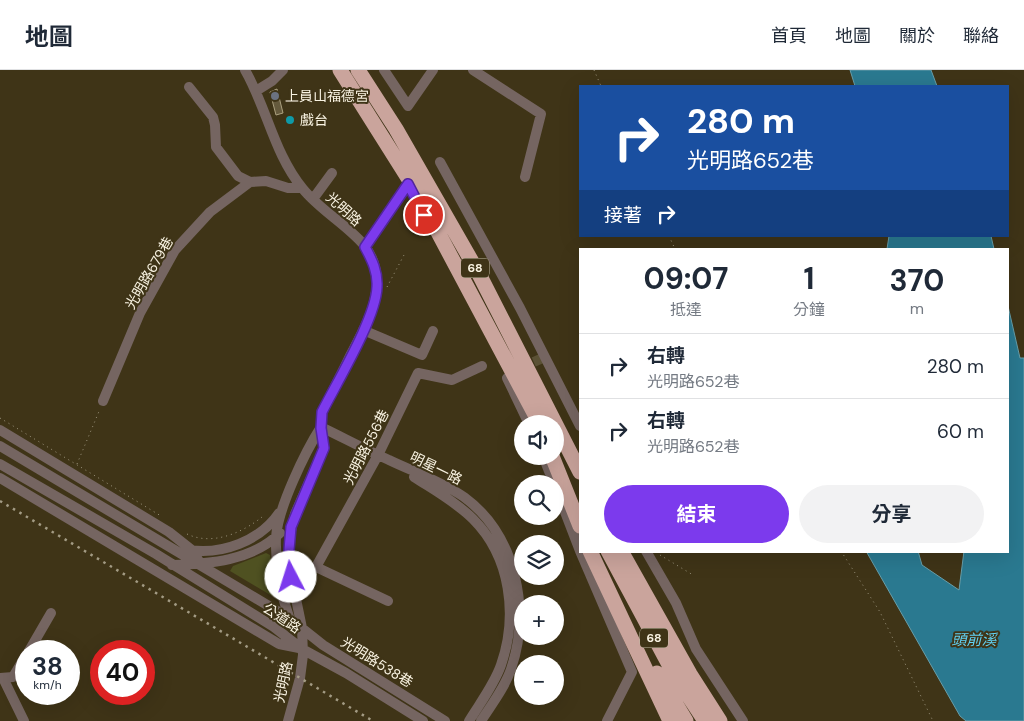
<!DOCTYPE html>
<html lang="zh-TW">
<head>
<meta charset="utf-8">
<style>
  body { margin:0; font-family:"DM Sans","Noto Sans TC",sans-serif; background:#f2f2f3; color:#1f2937; height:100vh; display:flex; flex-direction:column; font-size:19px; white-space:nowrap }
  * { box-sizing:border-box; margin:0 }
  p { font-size:16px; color:#747a83 }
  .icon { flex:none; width:28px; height:28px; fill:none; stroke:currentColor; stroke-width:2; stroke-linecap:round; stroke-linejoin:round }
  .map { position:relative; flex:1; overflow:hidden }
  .side { position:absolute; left:579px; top:178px; width:430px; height:305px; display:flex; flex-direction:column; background:#fff; border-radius:0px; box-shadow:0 5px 20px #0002 }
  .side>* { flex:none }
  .banner { position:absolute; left:579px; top:15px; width:430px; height:152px; border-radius:0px; box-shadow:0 5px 20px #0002; background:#1a4fa0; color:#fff; overflow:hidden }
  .fabs { position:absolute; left:514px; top:345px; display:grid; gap:10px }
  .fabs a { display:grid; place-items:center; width:50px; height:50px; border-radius:50%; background:#fff; box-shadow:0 5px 20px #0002; font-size:25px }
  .speed { position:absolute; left:15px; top:570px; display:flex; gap:10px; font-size:25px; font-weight:700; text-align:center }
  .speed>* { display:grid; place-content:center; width:65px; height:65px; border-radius:50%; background:#fff; box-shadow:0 5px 20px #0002; line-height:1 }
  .speed small { font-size:12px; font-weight:400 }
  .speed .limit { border:8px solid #d22; background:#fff; color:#111 }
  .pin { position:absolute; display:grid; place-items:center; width:42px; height:42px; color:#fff; margin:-21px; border:2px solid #fff; border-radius:50%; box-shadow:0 1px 5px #0007 }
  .me { position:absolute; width:55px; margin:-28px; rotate:355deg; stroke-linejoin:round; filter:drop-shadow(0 0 4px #0008) }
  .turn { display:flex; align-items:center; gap:18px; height:105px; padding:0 25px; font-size:22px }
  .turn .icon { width:65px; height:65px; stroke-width:2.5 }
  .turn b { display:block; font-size:35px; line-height:42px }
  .then { display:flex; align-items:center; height:48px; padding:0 25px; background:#0003; gap:10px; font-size:19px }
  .eta { display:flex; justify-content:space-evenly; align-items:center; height:85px; text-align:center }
  .eta b { font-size:30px; font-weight:700; line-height:35px }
  .action { display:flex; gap:10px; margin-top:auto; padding:10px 25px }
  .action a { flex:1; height:58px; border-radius:30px; background:#7c3aed; color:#fff; font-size:20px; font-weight:700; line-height:58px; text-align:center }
  .action a+a { background:#f2f2f3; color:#1f2937 }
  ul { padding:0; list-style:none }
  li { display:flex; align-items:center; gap:15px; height:65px; padding:0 25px; border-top:1px solid #e0e1e3 }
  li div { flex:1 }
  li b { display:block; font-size:19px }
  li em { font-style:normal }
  header { display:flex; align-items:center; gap:30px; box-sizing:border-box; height:70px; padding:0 25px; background:#fff; border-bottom:1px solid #e0e1e3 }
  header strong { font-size:24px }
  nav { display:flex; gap:28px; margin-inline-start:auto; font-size:18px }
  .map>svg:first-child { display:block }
  .green { fill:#4f5121 }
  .water { fill:#2a7990; stroke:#689ea9 }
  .building { fill:#655a3d; stroke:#aca180 }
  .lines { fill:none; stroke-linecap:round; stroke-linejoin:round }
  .minor-tunnel { stroke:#5b5135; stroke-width:10; stroke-dasharray:10 5; stroke-linecap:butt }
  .path { stroke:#9e967f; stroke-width:1; stroke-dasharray:1 4; stroke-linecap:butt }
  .minor { stroke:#756561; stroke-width:10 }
  .highway { stroke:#caa49c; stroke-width:15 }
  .rail { stroke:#a39b84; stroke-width:2.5; stroke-dasharray:2.5 5; stroke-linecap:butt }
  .route-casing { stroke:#51269a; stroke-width:12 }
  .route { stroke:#7c3aed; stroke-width:9 }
  .worship-dot { fill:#6b7280; stroke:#3f3417; stroke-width:2 }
  .culture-dot { fill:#0f9aa8; stroke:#3f3417; stroke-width:2 }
  .labels { text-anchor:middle; stroke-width:4; stroke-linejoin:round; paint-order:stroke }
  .shield { fill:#3f3417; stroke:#c1baa5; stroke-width:1 }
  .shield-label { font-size:12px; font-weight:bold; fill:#f9f3e2 }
  .poi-label { font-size:14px; fill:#f9f3e2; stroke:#3f3417; text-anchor:start }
  .street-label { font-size:14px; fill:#f9f3e2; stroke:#3f3417 }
  .water-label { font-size:15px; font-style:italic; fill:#61d2f4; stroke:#3f3417 }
</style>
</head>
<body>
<header>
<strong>地圖</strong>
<nav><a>首頁</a><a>地圖</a><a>關於</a><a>聯絡</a></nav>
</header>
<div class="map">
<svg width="1024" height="651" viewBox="0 0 1024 651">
  <rect width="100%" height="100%" fill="#3f3417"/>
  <path class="green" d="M 266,483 L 270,485 L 275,520 L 272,526 L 230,501 L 233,496 Z"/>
  <path class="water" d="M 850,0 L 931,0 L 937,16 L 855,16 Z
    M 889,166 L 991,166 L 994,179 L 887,179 Z
    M 1008,236 L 1020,288 L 1024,288 L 1024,651 L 966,651 L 960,646 L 866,481 L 918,481 L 922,495 L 959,520 L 964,481 L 1008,481 Z"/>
  <path class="building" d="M 277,19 L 283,43 L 276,45 L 270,22 Z"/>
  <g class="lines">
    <path class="minor-tunnel" d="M 520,298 L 545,287"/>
    <path class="path" d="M 594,0 L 601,16
      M 669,166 L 675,179
      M 387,217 L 404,185
      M 0,348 L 161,446
      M 77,394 L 100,339
      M 187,464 C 212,476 242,463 262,447
      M 841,481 L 880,542 L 933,651
      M 660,485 L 693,505"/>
    <path class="minor" d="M 245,0 C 267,38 274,84 303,119 C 320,140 346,154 364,175 C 392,210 368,251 351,284 C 342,303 332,322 322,342 L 321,357 L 324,378 L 295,444 L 289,469 L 289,495 L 302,558 L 303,585 L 300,608 L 288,651
      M 384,0 L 408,36 L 433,0
      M 473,0 L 541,44 L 525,107
      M 189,17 L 213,47 L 215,55 L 216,77 L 238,106 L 250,112 L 266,111 L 288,118 L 302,118
      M 256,21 L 272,11 L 283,0
      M 440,92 L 520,238 L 580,356
      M 313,129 L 332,103
      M 365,177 L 408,114 L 411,122
      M 363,260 L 422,285 L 433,261
      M 507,308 L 529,354
      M 103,331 L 140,243 L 175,180 L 210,142 L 250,112
      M 321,357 C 344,368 366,380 389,390 C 414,402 441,411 464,427 C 516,465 531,540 511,599 C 505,617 492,634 481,651
      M 0,360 L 169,462 L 193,481 L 200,493
      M 0,376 L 289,548 L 323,575 L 445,651
      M 543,386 L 554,414
      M 0,394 L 156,484 L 274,557 L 302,579 L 346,603 L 423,651
      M 414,407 C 434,420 456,432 473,449 C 511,487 518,546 501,595 C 494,615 480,633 469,651
      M 0,408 L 279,574 L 299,578
      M 555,416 L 580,481
      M 189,480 C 222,485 260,471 279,443
      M 580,481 L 632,602 L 607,651
      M 646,481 L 676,533 L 696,579 L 743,651
      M 172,495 C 209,494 252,491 280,463
      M 316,497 L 388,531
      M 291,507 L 316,497 L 378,385 L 418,303 L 452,310 L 482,296
      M 290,550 C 281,525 275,494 276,467 C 278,438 305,382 321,357
      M 29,581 L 51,543
      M 0,608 L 13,607 L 26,585
      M 3,608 L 24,651"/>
    <path class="highway" d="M 340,0 L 415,119 L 540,354
      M 358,0 L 396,59 L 479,204 L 580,402
      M 552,386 L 580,456
      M 590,481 L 670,651
      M 608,481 L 674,604 L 705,651
      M 621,481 L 690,604 L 720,651
      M 657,603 L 686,651"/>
    <path class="rail" d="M 0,431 L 373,651"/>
  </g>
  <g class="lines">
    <g class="route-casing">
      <path id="route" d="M 291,507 L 289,480 L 291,457 L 324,378 L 321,358 L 322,342 C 337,312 376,248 377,217 C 378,202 372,190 365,177 L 408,114 L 424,145"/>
    </g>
    <use href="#route" class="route"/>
  </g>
  <circle class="worship-dot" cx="275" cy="26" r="5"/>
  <circle class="culture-dot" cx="290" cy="50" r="5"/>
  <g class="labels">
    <g class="shield">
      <rect x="461" y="188.5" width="28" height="19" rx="4"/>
      <rect x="640" y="558.5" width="28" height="19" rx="4"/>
    </g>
    <g class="shield-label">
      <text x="475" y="202">68</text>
      <text x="654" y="572">68</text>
    </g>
    <g class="poi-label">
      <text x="285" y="31">上員山福德宮</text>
      <text x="300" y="55">戲台</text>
    </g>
    <g class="street-label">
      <text transform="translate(344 139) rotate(42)" y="5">光明路</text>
      <text transform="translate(149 203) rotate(-60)" y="5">光明路679巷</text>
      <text transform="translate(366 377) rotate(-63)" y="5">光明路556巷</text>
      <text transform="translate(436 398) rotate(26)" y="5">明星一路</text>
      <text transform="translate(282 548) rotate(34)" y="5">公道路</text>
      <text transform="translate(377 592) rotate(32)" y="5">光明路538巷</text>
      <text transform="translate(283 612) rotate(-78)" y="5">光明路</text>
    </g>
    <g class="water-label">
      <text x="974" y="575">頭前溪</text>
    </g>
  </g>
</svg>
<div class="fabs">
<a><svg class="icon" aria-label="sound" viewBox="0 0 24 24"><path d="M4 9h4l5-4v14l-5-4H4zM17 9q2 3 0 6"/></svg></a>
<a><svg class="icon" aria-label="search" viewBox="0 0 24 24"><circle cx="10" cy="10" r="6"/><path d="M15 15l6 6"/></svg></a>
<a><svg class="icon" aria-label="layers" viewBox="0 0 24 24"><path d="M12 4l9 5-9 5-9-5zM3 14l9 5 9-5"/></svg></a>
<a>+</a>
<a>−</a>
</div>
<div class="speed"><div>38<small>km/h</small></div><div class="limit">40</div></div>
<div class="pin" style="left:424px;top:145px;background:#d93025"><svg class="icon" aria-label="arrive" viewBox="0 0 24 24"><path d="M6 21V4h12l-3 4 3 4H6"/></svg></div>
<svg class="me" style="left:291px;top:507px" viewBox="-20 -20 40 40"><circle r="19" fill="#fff"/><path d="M0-13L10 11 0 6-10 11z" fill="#7c3aed"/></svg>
<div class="banner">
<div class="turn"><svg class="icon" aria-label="right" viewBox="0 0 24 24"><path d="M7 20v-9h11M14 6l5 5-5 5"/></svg><div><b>280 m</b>光明路652巷</div></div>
<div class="then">接著<svg class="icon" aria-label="right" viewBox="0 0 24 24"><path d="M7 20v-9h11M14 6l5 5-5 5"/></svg></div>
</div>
<section class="side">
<div class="eta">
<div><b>09:07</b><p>抵達</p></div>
<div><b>1</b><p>分鐘</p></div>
<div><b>370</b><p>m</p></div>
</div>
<ul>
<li><svg class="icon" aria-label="right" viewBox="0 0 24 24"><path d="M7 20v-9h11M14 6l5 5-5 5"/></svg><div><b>右轉</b><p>光明路652巷</p></div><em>280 m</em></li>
<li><svg class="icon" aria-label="right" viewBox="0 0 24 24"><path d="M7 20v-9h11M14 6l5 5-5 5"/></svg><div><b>右轉</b><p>光明路652巷</p></div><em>60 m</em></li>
</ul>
<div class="action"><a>結束</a><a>分享</a></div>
</section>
</div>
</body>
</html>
